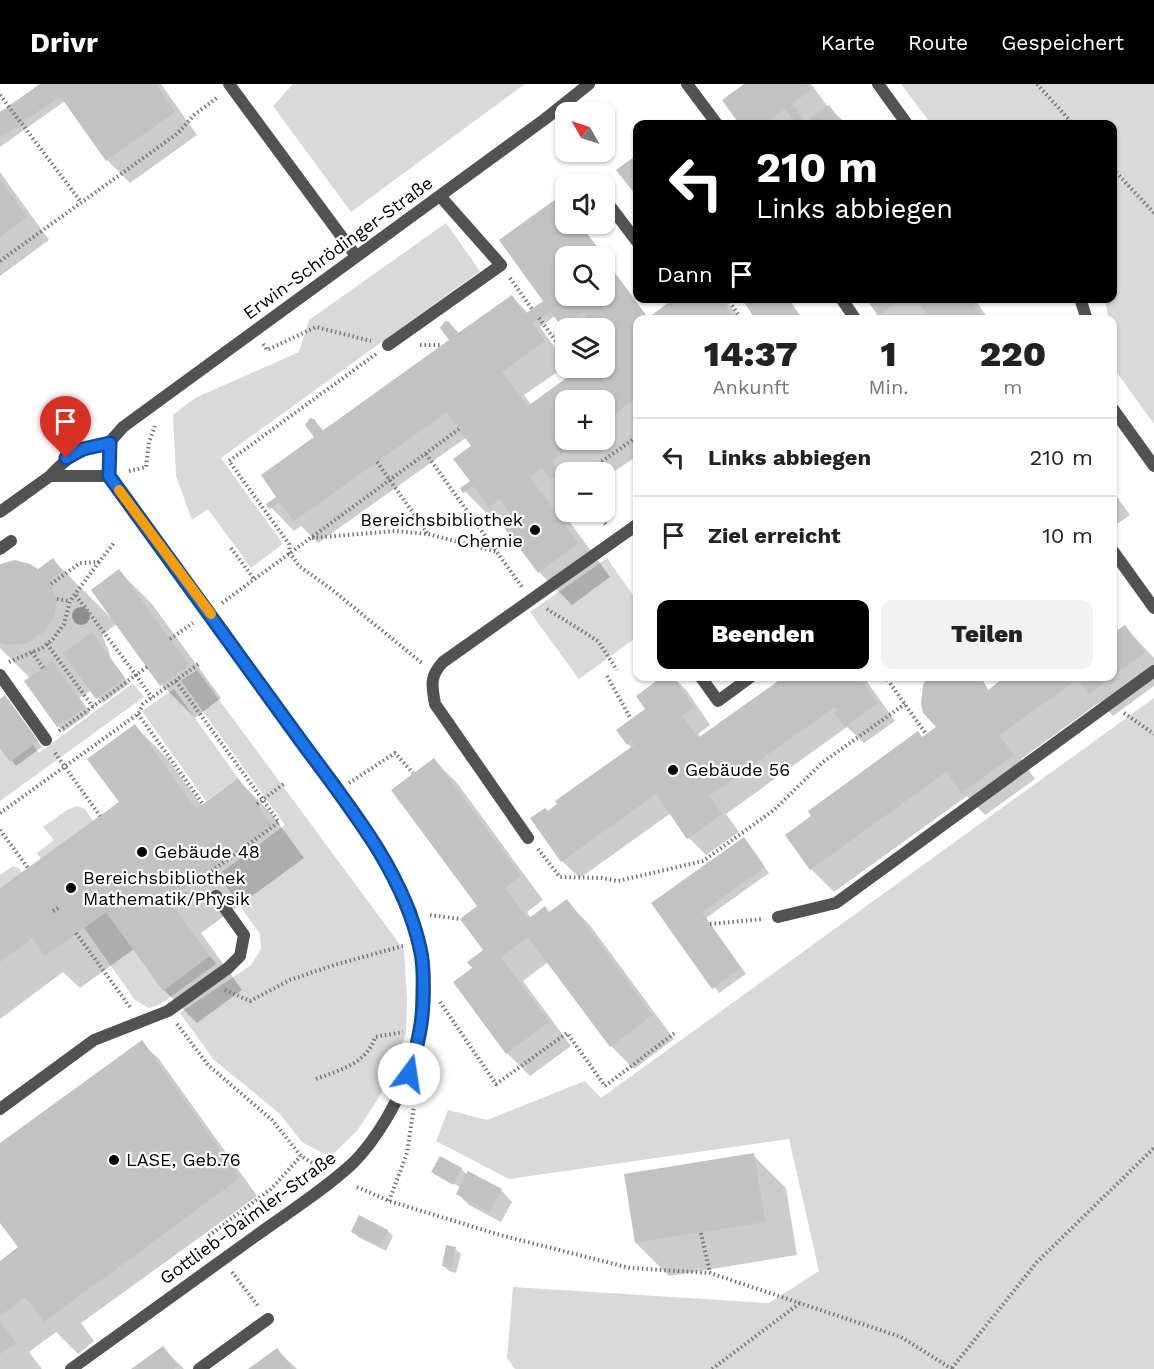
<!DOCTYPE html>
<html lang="de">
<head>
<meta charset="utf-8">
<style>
  body { margin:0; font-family:"Work Sans",sans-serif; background:#f2f2f2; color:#222; height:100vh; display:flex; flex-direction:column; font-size:22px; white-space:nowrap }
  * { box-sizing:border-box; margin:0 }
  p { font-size:20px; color:#767676 }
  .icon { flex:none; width:33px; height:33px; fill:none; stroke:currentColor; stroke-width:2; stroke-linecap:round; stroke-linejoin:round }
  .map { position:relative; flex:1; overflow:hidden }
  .details { position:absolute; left:633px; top:231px; width:484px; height:366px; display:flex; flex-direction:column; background:#fff; border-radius:12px; box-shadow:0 2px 4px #0004 }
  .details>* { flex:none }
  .guide { position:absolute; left:633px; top:36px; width:484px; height:183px; border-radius:12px; box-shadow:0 2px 4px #0004; background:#000; color:#fff; overflow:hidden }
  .needle { width:39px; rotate:309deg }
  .buttons { position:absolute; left:555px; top:18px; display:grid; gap:12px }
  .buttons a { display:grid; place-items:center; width:60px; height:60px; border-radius:12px; background:#fff; box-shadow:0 2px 4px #0004; font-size:30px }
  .pin { position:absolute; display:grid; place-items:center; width:51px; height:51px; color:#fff; margin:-62px -26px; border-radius:50% 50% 50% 0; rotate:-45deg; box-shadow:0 0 6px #0007 }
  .pin .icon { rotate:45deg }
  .me { position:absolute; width:66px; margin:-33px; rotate:14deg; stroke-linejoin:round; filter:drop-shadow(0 0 4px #0008) }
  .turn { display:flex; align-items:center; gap:21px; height:126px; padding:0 24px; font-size:27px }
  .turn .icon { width:78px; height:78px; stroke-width:2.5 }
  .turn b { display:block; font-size:42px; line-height:51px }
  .then { display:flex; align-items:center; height:57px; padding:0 24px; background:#0003; gap:12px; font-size:22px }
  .eta { display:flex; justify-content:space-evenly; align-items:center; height:102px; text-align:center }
  .eta b { font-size:36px; font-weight:800; line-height:42px }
  .primary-button { display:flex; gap:12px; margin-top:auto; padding:12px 24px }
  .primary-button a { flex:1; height:69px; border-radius:12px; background:#000; color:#fff; font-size:24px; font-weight:800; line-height:69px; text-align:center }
  .primary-button a+a { background:#f2f2f2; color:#222 }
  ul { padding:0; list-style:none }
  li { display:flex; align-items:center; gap:18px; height:78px; padding:0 24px; border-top:2px solid #e0e0e0 }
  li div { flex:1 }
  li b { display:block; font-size:22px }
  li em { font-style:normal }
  header { display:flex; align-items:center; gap:36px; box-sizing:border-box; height:84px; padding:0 30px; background:#000; color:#fff }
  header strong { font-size:28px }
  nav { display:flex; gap:33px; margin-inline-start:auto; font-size:21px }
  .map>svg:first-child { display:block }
  .green { fill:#d9d9d9 }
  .shadow { fill:#0003; fill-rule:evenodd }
  .building { fill:#c2c2c2; fill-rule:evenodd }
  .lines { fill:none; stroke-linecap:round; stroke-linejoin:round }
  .path { stroke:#747474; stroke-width:4; stroke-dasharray:1.5 3; stroke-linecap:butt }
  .lane { stroke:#525252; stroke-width:12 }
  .street { stroke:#525252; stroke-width:12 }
  .street-bridge { stroke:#525252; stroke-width:12 }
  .tree { fill:#8d8d8d }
  .route-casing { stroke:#114b97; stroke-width:15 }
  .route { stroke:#1a73e8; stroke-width:10 }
  .slow { stroke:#f59e0b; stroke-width:10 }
  .poi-dot { fill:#000; stroke:#fff; stroke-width:2 }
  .labels { text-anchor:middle; stroke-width:4.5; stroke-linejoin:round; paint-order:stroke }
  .street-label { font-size:18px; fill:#000; stroke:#fff }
  .poi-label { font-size:18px; fill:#000; stroke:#fff; text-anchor:start }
</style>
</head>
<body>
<header>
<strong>Drivr</strong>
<nav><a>Karte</a><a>Route</a><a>Gespeichert</a></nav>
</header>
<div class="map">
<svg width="1154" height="1285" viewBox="0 0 1154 1285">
  <rect width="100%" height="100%" fill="#fff"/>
  <path class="green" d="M 293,0 L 525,0 L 351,128 L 273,22 Z
    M 901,0 L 1154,0 L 1154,340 L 1115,286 L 1113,236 L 1108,235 L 1106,220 L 1102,215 L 1113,214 L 1113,40 L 931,40 Z
    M 446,139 L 480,187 L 221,374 L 283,460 L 251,484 L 208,425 L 192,436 L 176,392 L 173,331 L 195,314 L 299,268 L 309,236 Z
    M 607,474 L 637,517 L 637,553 L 579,595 L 530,528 Z
    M 197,586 L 404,866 L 407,915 L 406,950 L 381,1010 L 357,1047 L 330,1073 L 302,1058 L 280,1030 L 214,976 L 180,929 L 251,881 L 261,865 L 260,850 L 218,791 L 285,741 L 181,597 Z
    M 133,599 L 144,613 L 0,717 L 0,665 L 10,678 L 33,661 L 39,669 Z
    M 174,605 L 238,694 L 206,717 L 142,627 Z
    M 1154,614 L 1154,1285 L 515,1285 L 507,1274 L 513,1203 L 769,1219 L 819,1187 L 789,1055 L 509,1095 L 436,1057 L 448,1026 L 487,1036 L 585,997 L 601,1014 Z
    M 77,722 L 85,725 L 93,737 L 41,775 L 37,769 L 54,756 L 43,743 L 67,726 Z
    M 13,782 L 19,784 L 22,789 L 0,804 L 0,791 Z
    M 106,828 L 163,906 L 210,872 L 216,880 L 161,920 L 149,924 L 135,916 L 84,844 Z"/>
  <path class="shadow" d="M 42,0 L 161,0 L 197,51 L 130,99 L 107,76 L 65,17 L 0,63 L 0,30 Z
    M 746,0 L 811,0 L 828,23 L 847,40 L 741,40 L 724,16 Z
    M 0,88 L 49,156 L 0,192 Z
    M 566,140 L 579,140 L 603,172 L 566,172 L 566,212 L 604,212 L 604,174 L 649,235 L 676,214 L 723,214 L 742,236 L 638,236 L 638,371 L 604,395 L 604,388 L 566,388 L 566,423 L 561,426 L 610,493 L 572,521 L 539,488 L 508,440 L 504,436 L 498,441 L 462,404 L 472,397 L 473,362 L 467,353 L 318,459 L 301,442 L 294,447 L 268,420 L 279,413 L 316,353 L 314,336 L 324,347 L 451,256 L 449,239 L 460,250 L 512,213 L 528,229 L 545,217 ZM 555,232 L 566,245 L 572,244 L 588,233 L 596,244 L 604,244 L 610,263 L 604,284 L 581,284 L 531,320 L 524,311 L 566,282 L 566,279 L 540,243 ZM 566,316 L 604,316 L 604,356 L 566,356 Z
    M 868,214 L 974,214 L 989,236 L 933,236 L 931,233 L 928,236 L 884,236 Z
    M 1113,407 L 1130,431 L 1113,443 Z
    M 53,476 L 110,533 L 119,487 L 152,520 L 221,614 L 195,634 L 162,601 L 117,540 L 102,551 L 110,570 L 110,574 L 129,600 L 103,619 L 92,606 L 79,614 L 90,629 L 63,648 L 58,642 L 30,594 L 0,564 L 0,481 L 38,487 Z
    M 1113,543 L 1118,548 L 1125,543 L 1154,574 L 1154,602 L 1113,632 L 1100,618 L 1021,675 L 1035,695 L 985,731 L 967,712 L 834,808 L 811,785 L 787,751 L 938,644 L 979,592 L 989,607 L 1009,592 L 1113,592 Z
    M 672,592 L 687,607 L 710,641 L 698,650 L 701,654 L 788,592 L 863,592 L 895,637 L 864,659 L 847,643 L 726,730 L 739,748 L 706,771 L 689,754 L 671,729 L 580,794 L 562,777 L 548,729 L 632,664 L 628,660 L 647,625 Z
    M 0,616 L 10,618 L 42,663 L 16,682 L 0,662 Z
    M 135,642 L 168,675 L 202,722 L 238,696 L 271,729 L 304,774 L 201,849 L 242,906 L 197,939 L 164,906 L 134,865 L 80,904 L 63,888 L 0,935 L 0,805 L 121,718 Z
    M 434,676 L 457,699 L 543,816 L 527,828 L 531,834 L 550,829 L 566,817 L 589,840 L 674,955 L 634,985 L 611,962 L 548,878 L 523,897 L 571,962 L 530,992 L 507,969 L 455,899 L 474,884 L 485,867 L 479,822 Z
    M 744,755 L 769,789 L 706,834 L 746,890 L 719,909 L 653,819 Z
    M 141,958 L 159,975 L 257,1112 L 81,1239 L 94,1257 L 78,1270 L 56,1248 L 29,1268 L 42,1285 L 0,1285 L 0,1179 L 24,1172 L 0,1136 L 0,1061 Z
    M 753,1071 L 786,1104 L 797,1171 L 669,1192 L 636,1159 Z
    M 461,1085 L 468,1091 L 501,1106 L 512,1118 L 501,1138 L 469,1121 L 458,1110 L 460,1103 L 437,1090 L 437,1092 L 433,1088 Z
    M 360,1133 L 388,1147 L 393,1152 L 386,1167 L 358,1153 L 353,1148 Z
    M 455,1165 L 461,1170 L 456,1189 L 449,1187 L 443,1181 Z
    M 163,1264 L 184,1285 L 134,1285 Z
    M 277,1266 L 297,1285 L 251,1285 Z"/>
  <path class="building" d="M 40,0 L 156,0 L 175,28 L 106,77 L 60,12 L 0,54 L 0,28 Z
    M 744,0 L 806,0 L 811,6 L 792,20 L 807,40 L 796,40 L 785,25 L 764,40 L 739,40 L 722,16 Z
    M 829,21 L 843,40 L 815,40 L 810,34 Z
    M 638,70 L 638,114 L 616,86 Z
    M 0,95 L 27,133 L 0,153 Z
    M 560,112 L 566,120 L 566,140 L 580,140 L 604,172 L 566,172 L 566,212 L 604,212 L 604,174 L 648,234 L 674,214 L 720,214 L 735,236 L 638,236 L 638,313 L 604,338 L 604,316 L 566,316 L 566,356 L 580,356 L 552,377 L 559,387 L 554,394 L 549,394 L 542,384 L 530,393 L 578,459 L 538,489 L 503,442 L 513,434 L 500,415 L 489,423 L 473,402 L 463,409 L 460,404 L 470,397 L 453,375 L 471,362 L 447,328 L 294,437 L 280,418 L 269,425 L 266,420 L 276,413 L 261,391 L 314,353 L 305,341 L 310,334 L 314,335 L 322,347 L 449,256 L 440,244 L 445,237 L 449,238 L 458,249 L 512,211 L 525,230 L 543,217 L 499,156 ZM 550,227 L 562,243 L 582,228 L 594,244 L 604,244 L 604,259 L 608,263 L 604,266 L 604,284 L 580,284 L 528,322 L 502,288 L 545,257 L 532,239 Z
    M 741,214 L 788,214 L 803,236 L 756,236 Z
    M 866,214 L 902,214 L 878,232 Z
    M 916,214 L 969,214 L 984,236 L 931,236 Z
    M 53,474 L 62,487 L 49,497 L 57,515 L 55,530 L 46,546 L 26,560 L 5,561 L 0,559 L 0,480 L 15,476 L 30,480 L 38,485 Z
    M 119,485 L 189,581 L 160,602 L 91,506 Z
    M 1125,541 L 1145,569 L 1089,610 L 1078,595 L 999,651 L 1014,671 L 961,709 L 946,688 L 810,786 L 785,751 L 811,732 L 808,727 L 918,647 L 922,653 L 936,643 L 923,629 L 921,620 L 923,601 L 928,592 L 981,592 L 988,606 L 1006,592 L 1113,592 L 1113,549 Z
    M 92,548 L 125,594 L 96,615 L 63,569 Z
    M 52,577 L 86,623 L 57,643 L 24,597 Z
    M 663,592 L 673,592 L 694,623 L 682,632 L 698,654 L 785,592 L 859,592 L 878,619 L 845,643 L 834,628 L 837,626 L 835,623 L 709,712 L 722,730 L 687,755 L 656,710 L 561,778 L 530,734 L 545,724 L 548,727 L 557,720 L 555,717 L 634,661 L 632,657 L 627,661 L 616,646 L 645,625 L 636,612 Z
    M 5,611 L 38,657 L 10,678 L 0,665 L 0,615 Z
    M 135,640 L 196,725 L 238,694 L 272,741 L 169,816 L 210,872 L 163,907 L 106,828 L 45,872 L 32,854 L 0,878 L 0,804 L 119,718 L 87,675 Z
    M 434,674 L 521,792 L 505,804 L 528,835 L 545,822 L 549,828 L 567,815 L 652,931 L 610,963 L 528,853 L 501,873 L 549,938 L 506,970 L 453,898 L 472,884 L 467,878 L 483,866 L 460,835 L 477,822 L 391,706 Z
    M 744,753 L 765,783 L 702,828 L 741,884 L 712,905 L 651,819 Z
    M 142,956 L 240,1094 L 44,1238 L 25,1213 L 0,1232 L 0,1177 L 18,1163 L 0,1139 L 0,1059 Z
    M 754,1069 L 765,1138 L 635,1159 L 624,1090 Z
    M 440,1072 L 462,1084 L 453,1101 L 431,1088 Z
    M 468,1087 L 502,1105 L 489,1128 L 456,1110 Z
    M 359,1131 L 388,1146 L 380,1162 L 351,1148 Z
    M 446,1161 L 456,1163 L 451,1184 L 442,1182 Z
    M 0,1238 L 16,1259 L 0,1270 Z
    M 163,1262 L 178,1282 L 174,1285 L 131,1285 Z
    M 277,1264 L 293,1285 L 248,1285 Z"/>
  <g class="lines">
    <path class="path" d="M 1037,0 L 1073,40
      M 0,11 L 81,118
      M 1113,85 L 1154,129
      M 0,177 L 178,49 L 194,31 L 218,13
      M 510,194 L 532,225
      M 727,214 L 742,236
      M 539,234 L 563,267
      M 263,260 L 267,266 L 316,243 L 371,257
      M 420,261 L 442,261
      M 376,270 L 229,377 L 289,460 L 290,469 L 299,482 L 330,504 L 423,580
      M 426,370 L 522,503
      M 377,378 L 428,450
      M 129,387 L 146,383 L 149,358 L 155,342
      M 587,388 L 638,352
      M 597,428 L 607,442
      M 312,454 L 395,447 L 428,450 L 497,468
      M 231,464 L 254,495
      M 51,500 L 80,479 L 99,478 L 114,459
      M 57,515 L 70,517
      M 222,519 L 459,345
      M 547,525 L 598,557 L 617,586
      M 170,555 L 193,539
      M 47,560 L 93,623
      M 32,568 L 43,584
      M 9,578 L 42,564 L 53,555 L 64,540 L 70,517 L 99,478
      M 147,583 L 136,591 L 152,614
      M 607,592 L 631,635
      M 885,592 L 926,650
      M 176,597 L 279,738 L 208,790 L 210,796
      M 1124,629 L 1154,650
      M 138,630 L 203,720
      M 59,647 L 136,591 L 74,509
      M 55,669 L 100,732
      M 349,699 L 395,669 L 413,689
      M 257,720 L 285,699
      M 0,729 L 138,630 L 143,620 L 200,579
      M 0,746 L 28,784
      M 538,765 L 560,793 L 602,794 L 618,797 L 703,777 L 774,726 L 823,678 L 905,620
      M 176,810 L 199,811
      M 53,827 L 58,824
      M 430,831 L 460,835
      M 710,840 L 763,835
      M 76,849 L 130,923
      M 225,906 L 250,917 L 290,896 L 334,881 L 403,862
      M 440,918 L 496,1000 L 567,949 L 605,1002 L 676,948
      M 177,940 L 208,981 L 272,1036 L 301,1072 L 319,1083
      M 316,995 C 339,986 367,980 375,953 L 403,948
      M 357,1103 L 389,1117 L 500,1151 L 630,1184 L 710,1189 L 901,1253 L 952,1285
      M 389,1117 L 407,1069 L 414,1022
      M 701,1149 L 710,1189
      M 214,1162 L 207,1153 L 271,1105 L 301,1072
      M 232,1188 L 258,1222
      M 952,1284 L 1037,1178 L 1154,1064
      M 712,1285 L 800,1219"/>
    <path class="lane" d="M 687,0 L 717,40
      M 878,0 L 907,40
      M 604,114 L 638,159
      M 841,214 L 856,236
      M 1080,214 L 1087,236
      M 388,261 L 501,181 L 440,112
      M 1113,325 L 1154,382
      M 109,392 L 50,392 C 71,369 80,366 109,359
      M 0,428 L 50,392
      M 0,465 L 11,457
      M 1113,467 L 1154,524
      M 0,591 L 46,656
      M 700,592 L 718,617 L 752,592
      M 528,754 L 435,620 C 432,602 429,593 443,578 L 638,440
      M 778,833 L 836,819 L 1154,587
      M 0,1025 L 94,956 L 168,927 L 228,884 L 240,872 L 244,851 L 216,812
      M 199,1285 L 268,1235"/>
    <path class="street" d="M 229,0 L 356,172
      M 409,990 L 421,945 L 422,882 L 421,866 L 411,828 L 396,796 L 380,769 L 326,692 L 109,392 L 109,359 L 123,343 L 545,35 L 589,0
      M 71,1285 L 257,1151"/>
    <path class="street-bridge" d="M 257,1151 C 289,1128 324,1106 353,1079 C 378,1054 395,1021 409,990"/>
  </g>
  <circle class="tree" cx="81" cy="532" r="9"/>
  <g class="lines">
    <g class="route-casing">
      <path id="route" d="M 66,374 L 83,365 L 110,359 L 109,392 C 170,477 232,561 293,646 C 341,713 402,782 420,864 C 425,884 424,925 420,946 C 418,960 413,975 409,990"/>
    </g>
    <use href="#route" class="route"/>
    <path class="slow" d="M 119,406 L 211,530"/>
  </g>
  <g class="poi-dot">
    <circle cx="535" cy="446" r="6"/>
    <circle cx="673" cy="686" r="6"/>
    <circle cx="142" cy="768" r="6"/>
    <circle cx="71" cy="804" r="6"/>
    <circle cx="114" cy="1076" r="6"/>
  </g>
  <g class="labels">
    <g class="street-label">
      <text transform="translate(338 164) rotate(-36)" y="6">Erwin-Schrödinger-Straße</text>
      <text transform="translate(248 1134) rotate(-36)" y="6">Gottlieb-Daimler-Straße</text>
    </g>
    <g class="poi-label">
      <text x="523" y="442" text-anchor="end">Bereichsbibliothek<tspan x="523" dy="21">Chemie</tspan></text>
      <text x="685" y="692">Gebäude 56</text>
      <text x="154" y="774">Gebäude 48</text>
      <text x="83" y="800">Bereichsbibliothek<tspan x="83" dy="21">Mathematik/Physik</tspan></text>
      <text x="126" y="1082">LASE, Geb.76</text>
    </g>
  </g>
</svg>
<div class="buttons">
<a><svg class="needle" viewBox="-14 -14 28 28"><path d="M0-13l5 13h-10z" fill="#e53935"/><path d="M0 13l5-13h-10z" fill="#767676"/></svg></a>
<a><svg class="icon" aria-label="sound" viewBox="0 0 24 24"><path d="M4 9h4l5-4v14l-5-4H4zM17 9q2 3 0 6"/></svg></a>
<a><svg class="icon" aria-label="search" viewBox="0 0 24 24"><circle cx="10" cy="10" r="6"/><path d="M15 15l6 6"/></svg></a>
<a><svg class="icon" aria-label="layers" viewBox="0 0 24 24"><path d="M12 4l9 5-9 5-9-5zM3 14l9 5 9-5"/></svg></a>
<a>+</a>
<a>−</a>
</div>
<div class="pin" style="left:66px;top:374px;background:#d93025"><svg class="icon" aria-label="arrive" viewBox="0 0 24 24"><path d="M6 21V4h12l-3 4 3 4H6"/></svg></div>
<svg class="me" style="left:409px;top:990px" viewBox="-20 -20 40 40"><circle r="19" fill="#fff"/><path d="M0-13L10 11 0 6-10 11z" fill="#1a73e8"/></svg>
<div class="guide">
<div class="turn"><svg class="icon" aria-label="left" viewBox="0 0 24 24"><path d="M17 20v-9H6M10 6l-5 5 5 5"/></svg><div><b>210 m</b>Links abbiegen</div></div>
<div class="then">Dann<svg class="icon" aria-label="arrive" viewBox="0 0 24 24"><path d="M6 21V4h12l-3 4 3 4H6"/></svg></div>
</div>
<section class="details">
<div class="eta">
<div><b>14:37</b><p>Ankunft</p></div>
<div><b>1</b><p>Min.</p></div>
<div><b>220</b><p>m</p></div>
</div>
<ul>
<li><svg class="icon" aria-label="left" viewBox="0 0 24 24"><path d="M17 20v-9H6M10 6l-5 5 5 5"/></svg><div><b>Links abbiegen</b></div><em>210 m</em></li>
<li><svg class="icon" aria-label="arrive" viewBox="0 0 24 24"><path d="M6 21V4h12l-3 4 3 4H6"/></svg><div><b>Ziel erreicht</b></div><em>10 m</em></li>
</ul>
<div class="primary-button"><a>Beenden</a><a>Teilen</a></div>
</section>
</div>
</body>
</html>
